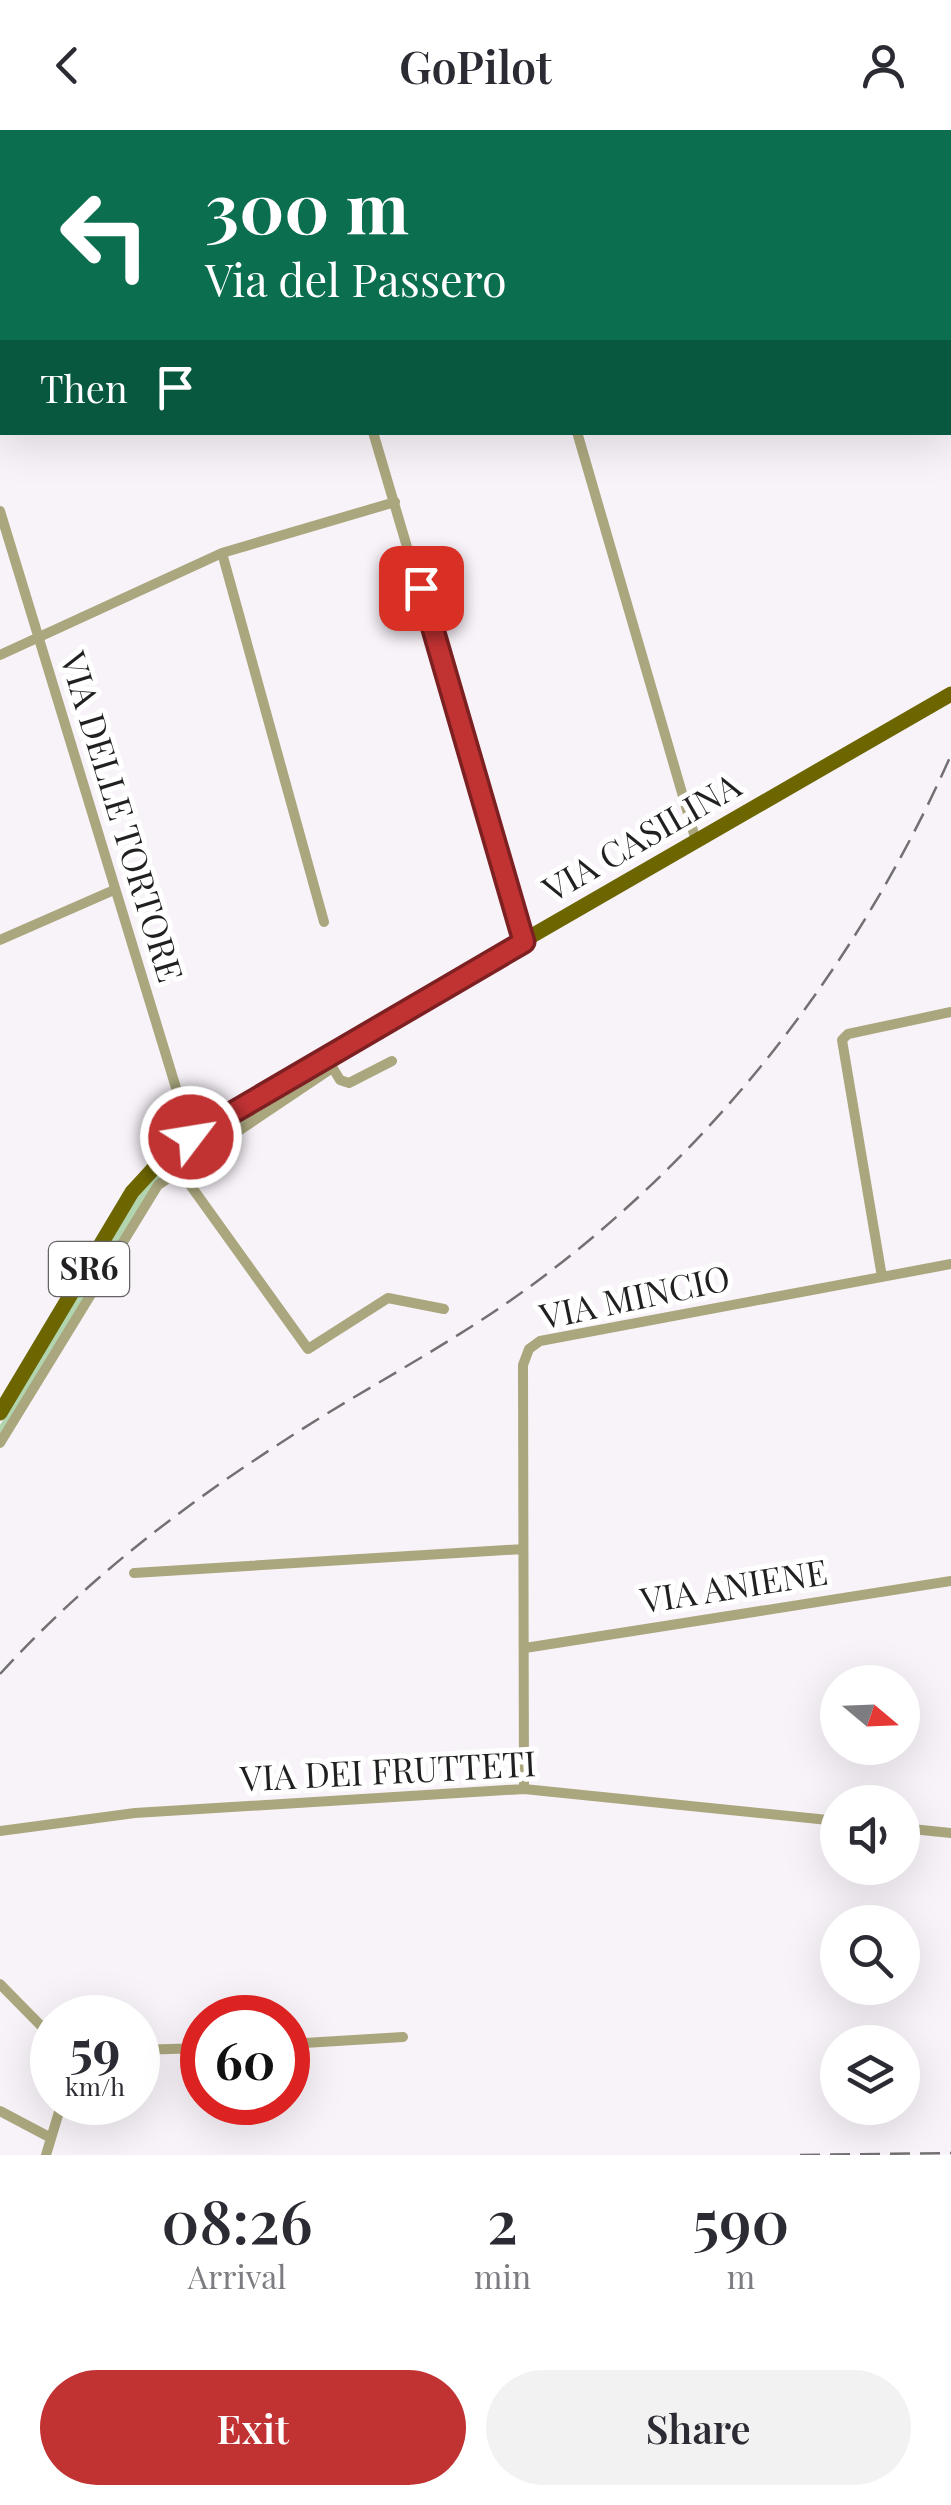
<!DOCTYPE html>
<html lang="en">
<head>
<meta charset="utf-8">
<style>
  body { margin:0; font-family:"Playfair Display",serif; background:#f2f2f3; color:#2b2b33; height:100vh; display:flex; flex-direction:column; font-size:38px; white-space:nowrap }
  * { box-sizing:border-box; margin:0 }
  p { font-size:32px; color:#7c7c81 }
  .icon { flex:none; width:55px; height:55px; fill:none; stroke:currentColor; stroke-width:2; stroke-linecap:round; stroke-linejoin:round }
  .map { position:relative; height:2025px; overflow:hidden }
  .details { display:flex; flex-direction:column; background:#fff; flex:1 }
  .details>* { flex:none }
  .top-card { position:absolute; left:0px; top:0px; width:952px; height:305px; box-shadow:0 10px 40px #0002; background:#0b6e4f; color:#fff; overflow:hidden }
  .needle { width:65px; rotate:109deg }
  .fabs { position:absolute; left:820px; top:1535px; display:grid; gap:20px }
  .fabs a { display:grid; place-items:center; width:100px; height:100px; border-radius:50%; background:#fff; box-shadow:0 10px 40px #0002; font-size:50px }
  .speed { position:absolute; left:30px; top:1865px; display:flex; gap:20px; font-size:50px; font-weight:700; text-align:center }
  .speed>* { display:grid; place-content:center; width:130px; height:130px; border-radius:50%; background:#fff; box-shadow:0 10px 40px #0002; line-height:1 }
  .speed small { font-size:25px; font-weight:400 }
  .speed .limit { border:15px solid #d22; background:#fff; color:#111 }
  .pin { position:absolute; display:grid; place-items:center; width:85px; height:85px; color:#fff; margin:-42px; border-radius:20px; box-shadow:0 5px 15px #0006 }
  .me { position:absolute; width:110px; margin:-55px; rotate:59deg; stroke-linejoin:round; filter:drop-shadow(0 0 8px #0008) }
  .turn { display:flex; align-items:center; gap:35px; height:210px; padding:0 40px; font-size:45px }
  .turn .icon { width:130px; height:130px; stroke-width:2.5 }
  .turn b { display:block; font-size:70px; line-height:85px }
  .then { display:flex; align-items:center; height:95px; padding:0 40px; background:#0003; gap:20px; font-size:38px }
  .eta { display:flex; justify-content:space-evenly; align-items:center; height:170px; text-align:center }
  .eta b { font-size:60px; font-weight:600; line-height:70px }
  .primary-button { display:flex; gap:20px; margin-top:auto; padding:20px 40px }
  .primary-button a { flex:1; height:115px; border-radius:60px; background:#c13233; color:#fff; font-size:40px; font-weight:600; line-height:115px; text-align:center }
  .primary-button a+a { background:#f2f2f3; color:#2b2b33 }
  header { display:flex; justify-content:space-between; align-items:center; height:130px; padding:0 40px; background:#fff; font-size:45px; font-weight:600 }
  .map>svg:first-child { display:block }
  .green { fill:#b2d5b0 }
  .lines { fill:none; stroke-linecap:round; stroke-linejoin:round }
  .minor { stroke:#aaa77e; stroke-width:10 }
  .primary { stroke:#6d6600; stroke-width:15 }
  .rail { stroke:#737073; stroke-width:2.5; stroke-dasharray:20 10; stroke-linecap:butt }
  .route-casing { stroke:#7d2021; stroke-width:25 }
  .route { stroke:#c13233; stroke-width:18 }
  .labels { text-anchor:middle; stroke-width:10; stroke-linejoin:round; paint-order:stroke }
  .shield { fill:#fff; stroke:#646264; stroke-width:2.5 }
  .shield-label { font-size:32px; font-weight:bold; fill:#211f21 }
  .street-label { font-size:35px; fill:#211f21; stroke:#fff }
</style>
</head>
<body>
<header><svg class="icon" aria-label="back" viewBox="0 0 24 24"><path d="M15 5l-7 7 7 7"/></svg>GoPilot<svg class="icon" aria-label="person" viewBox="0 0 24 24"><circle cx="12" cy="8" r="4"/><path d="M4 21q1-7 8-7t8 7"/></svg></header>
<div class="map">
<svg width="951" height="2025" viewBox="0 0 951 2025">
  <rect width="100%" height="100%" fill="#f8f3f9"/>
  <path class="green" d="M 0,0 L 297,0 L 298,2 L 2,2 L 0,126 Z
    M 266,967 L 255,985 L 159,1051 L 0,1309 L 0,1295 L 136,1068 L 164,1032 Z"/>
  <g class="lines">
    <path class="minor" d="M 489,0 L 490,2
      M 373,302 L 524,812
      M 577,302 L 696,711
      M 0,381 L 191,1007
      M 222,423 L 324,792
      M 0,525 L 222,423 L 395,372
      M 0,810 L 114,760
      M 331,935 L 340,950 L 349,953 L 392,931
      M 178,1038 L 308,1219 L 388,1168 L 444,1179
      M 882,1147 L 842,910 L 848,904 L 951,882
      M 0,1313 L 158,1055 L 332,938
      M 134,1443 L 523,1419
      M 525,1518 L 951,1451
      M 524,1659 L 523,1235 L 529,1219 L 540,1211 L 951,1134
      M 902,1698 L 951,1703
      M 0,1701 L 135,1683 L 524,1659 L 838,1691
      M 0,1854 L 52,1907
      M 288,1914 L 403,1907
      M 138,1920 L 202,1918
      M 0,1981 L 51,2008
      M 46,2025 L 62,1972"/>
    <path class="primary" d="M 0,1283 L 132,1062 L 167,1024 L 327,924 L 951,564"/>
    <path class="rail" d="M 0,1544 C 82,1454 177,1380 279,1314 C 353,1265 431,1225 504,1175 C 702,1038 854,844 951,625
      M 800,2025 L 951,2023"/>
  </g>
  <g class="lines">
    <g class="route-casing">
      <path id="route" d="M 191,1007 L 524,812 L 421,458"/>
    </g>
    <use href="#route" class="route"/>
  </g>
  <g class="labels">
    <rect class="shield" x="49" y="1112" width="80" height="54" rx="8"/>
    <g class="shield-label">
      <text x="89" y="1150">SR6</text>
    </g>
    <g class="street-label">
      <text transform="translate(121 687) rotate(73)" y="12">VIA DELLE TORTORE</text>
      <text transform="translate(642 708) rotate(-30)" y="12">VIA CASILINA</text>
      <text transform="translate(635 1168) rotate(-12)" y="12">VIA MINCIO</text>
      <text transform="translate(734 1457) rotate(-9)" y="12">VIA ANIENE</text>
      <text transform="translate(388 1642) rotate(-3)" y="12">VIA DEI FRUTTETI</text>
    </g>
  </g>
</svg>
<div class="fabs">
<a><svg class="needle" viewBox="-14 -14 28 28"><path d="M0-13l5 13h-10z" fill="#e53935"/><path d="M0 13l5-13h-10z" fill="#7c7c81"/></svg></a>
<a><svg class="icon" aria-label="sound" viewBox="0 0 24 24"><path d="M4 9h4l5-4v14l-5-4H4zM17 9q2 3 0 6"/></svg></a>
<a><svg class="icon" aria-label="search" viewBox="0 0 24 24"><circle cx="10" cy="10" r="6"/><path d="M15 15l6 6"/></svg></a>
<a><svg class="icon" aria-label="layers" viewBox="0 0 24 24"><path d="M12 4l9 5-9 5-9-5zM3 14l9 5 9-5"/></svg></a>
</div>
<div class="speed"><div>59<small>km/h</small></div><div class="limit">60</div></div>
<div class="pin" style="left:421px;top:458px;background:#d93025"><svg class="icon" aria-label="arrive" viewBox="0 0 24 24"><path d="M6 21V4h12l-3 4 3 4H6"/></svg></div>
<svg class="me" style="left:191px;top:1007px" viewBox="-20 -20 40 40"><circle r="17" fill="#c13233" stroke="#fff" stroke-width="3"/><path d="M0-11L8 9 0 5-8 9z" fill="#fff"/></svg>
<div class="top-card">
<div class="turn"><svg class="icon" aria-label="left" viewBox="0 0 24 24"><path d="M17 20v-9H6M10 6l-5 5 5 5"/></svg><div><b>300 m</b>Via del Passero</div></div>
<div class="then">Then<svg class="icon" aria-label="arrive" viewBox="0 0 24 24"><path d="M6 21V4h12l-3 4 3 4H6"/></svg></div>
</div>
</div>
<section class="details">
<div class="eta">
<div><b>08:26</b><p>Arrival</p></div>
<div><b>2</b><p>min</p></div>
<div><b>590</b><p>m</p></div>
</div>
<div class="primary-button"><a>Exit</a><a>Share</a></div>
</section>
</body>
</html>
